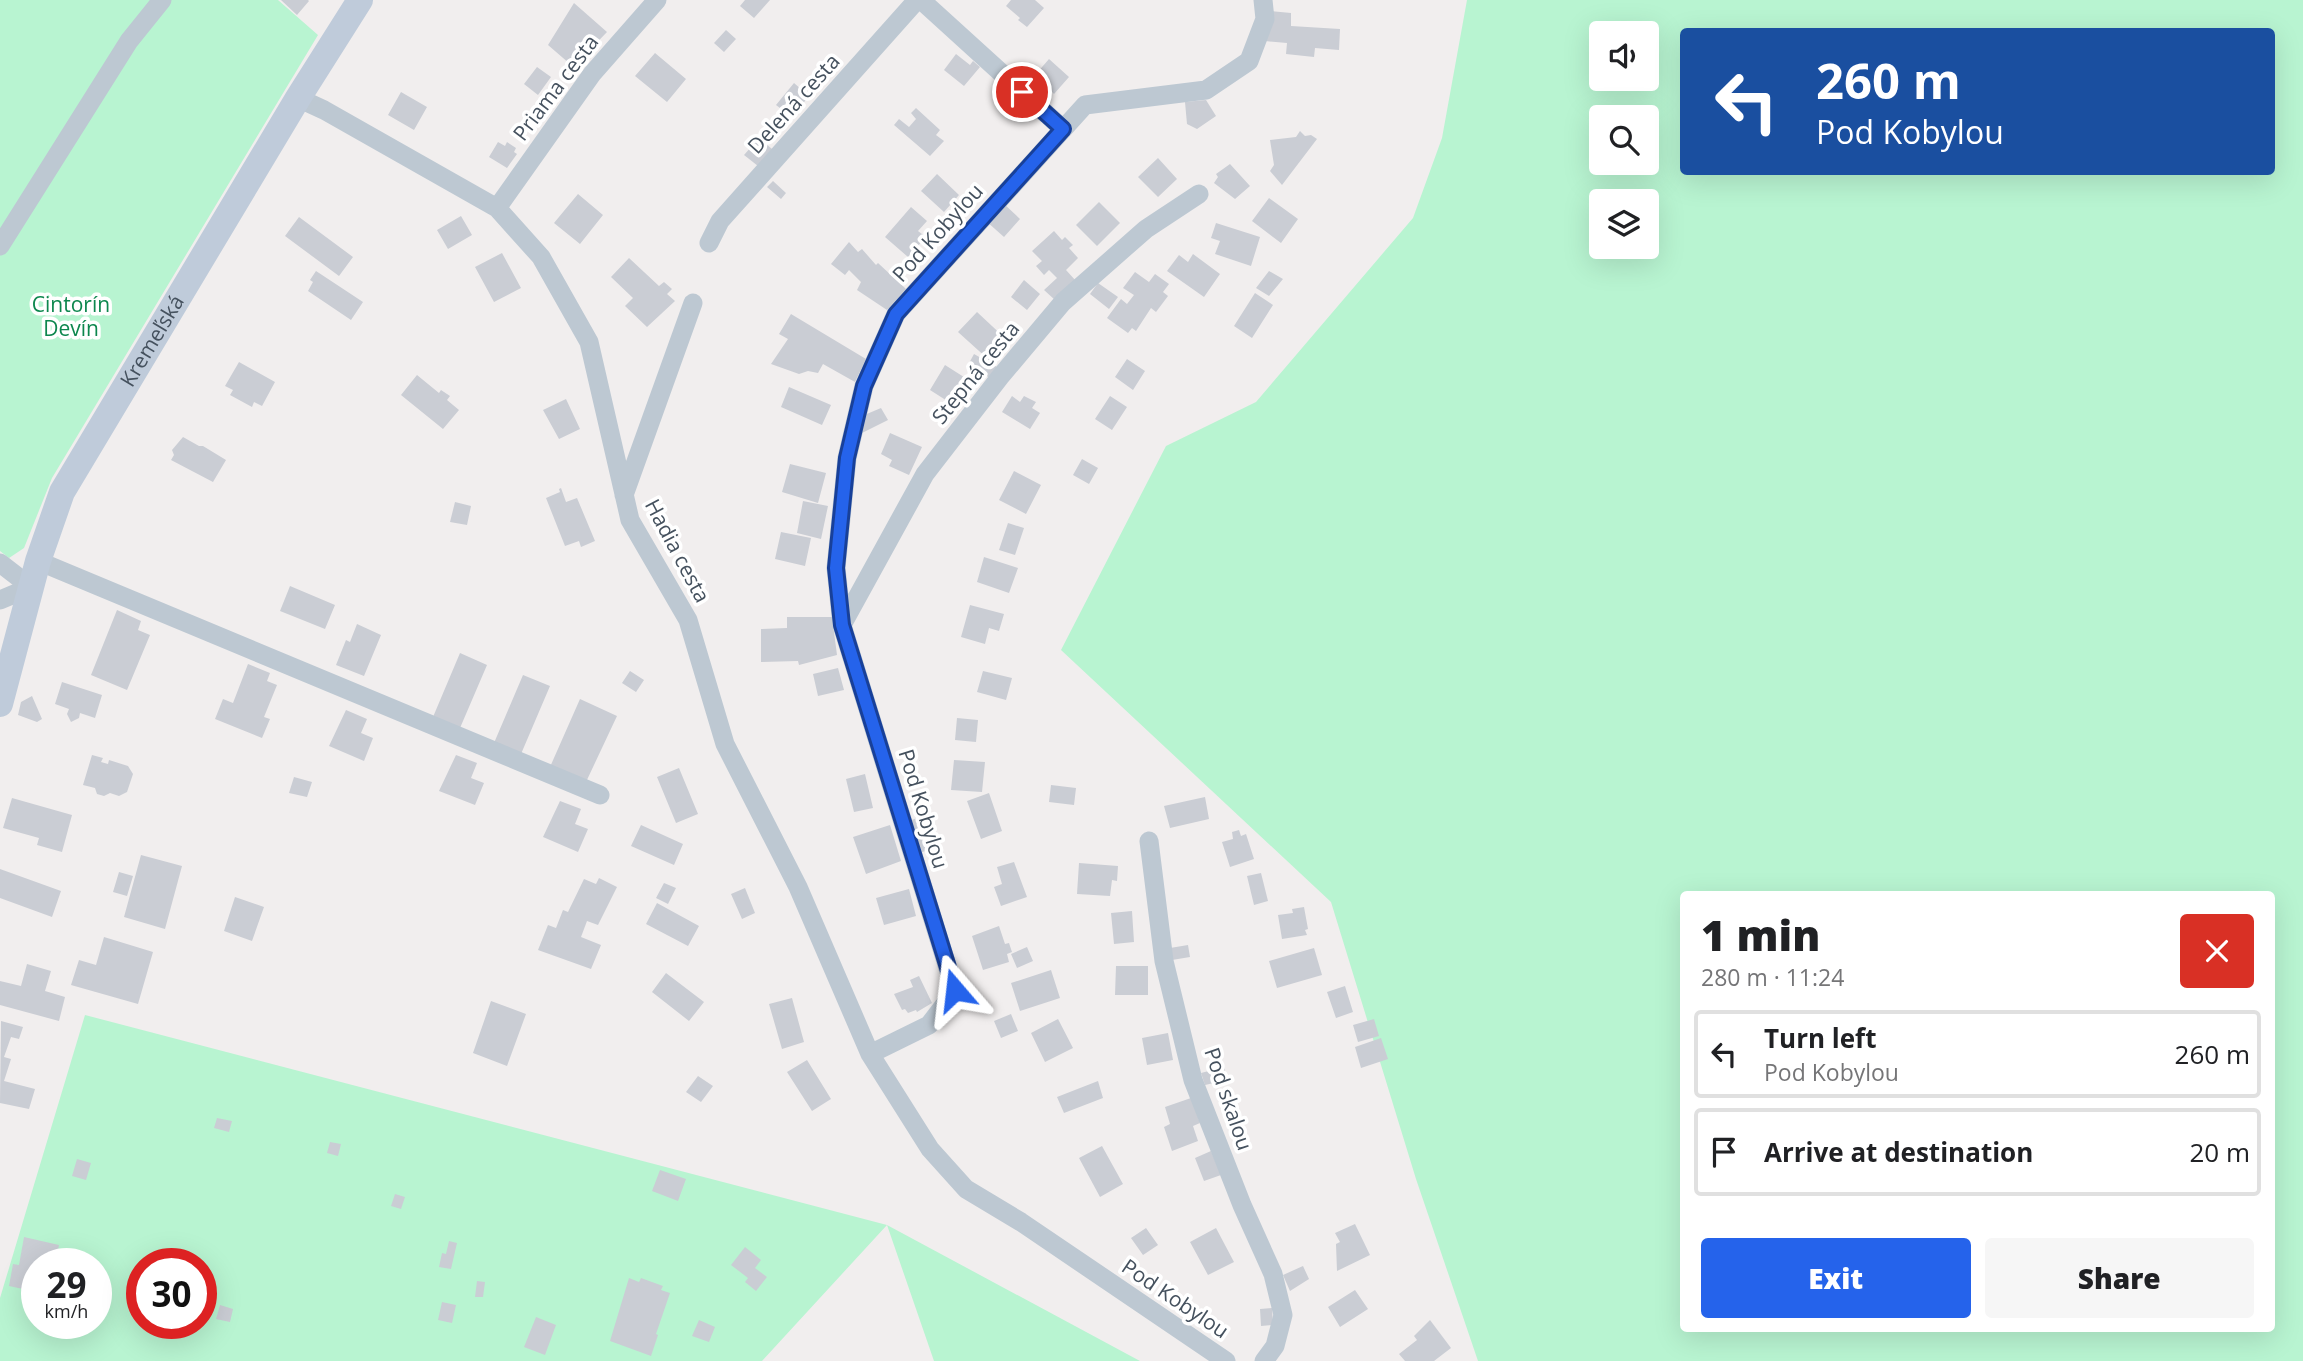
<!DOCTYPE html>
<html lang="en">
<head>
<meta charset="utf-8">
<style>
  body { margin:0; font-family:"Open Sans",sans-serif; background:#f6f6f6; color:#202124; height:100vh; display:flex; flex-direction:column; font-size:26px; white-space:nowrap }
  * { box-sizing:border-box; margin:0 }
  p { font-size:23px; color:#757577 }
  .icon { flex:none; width:38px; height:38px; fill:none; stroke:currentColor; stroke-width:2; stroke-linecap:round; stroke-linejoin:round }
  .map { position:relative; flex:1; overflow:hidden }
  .panel { position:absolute; left:1680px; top:891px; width:595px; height:441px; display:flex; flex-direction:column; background:#fff; border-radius:7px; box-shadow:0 7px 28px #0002 }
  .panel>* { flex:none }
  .hud { position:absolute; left:1680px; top:28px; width:595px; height:147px; border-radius:7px; box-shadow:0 7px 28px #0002; background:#1a4fa0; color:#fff; overflow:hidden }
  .fabs { position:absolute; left:1589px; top:21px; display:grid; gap:14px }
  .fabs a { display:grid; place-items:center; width:70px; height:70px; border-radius:7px; background:#fff; box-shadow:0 7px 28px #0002; font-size:35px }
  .speed { position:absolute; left:21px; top:1248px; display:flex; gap:14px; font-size:35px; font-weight:700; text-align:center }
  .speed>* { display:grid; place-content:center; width:91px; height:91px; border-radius:50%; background:#fff; box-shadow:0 7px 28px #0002; line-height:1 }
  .speed small { font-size:18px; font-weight:400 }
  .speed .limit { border:10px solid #d22; background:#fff; color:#111 }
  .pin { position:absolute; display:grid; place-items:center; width:60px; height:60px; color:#fff; margin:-30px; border:4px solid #fff; border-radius:50%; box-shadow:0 2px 7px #0007 }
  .me { position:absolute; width:77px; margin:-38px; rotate:343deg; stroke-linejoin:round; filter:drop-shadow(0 0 5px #0008) }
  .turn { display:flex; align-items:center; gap:24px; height:147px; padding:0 21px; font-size:32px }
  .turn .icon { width:91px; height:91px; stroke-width:2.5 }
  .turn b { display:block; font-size:49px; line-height:60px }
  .round { display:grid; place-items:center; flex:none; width:74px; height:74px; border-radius:7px; background:#f6f6f6 }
  .head { display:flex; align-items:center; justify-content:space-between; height:119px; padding:0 21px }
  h1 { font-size:42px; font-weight:800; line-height:52px }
  .button { display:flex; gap:14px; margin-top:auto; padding:14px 21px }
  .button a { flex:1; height:80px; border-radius:7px; background:#2563eb; color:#fff; font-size:28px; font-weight:800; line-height:80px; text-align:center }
  .button a+a { background:#f6f6f6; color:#202124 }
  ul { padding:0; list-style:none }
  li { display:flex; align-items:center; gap:21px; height:88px; margin:0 14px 10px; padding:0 7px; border:4px solid #e0e0e0; border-radius:7px }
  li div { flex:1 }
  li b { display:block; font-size:26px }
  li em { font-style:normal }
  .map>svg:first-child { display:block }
  .green { fill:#b8f4d1; fill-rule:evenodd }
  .building { fill:#cacdd4 }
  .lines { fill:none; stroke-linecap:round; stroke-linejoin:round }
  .street { stroke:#bdc8d2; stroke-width:19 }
  .secondary { stroke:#bfcbda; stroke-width:26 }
  .route-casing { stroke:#184099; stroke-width:18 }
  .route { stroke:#2563eb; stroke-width:12 }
  .labels { text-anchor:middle; stroke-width:7; stroke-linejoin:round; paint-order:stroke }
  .street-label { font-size:21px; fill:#45515e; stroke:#fff }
  .park-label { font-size:21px; fill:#0d874e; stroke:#fff }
</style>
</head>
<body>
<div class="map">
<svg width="2303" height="1361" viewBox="0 0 2303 1361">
  <rect width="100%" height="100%" fill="#f1eeee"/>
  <path class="green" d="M 0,0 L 278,0 L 318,35 L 52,478 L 24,548 L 9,558 L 0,551 Z
    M 1467,0 L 2303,0 L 2303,1361 L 1478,1361 L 1416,1179 L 1331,902 L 1061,650 L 1166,446 L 1256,402 L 1413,218 L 1442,138 ZM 1684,32 L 2272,32 L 2272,172 L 1684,172 ZM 1601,33 L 1647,33 L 1647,79 L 1601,79 ZM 1601,117 L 1647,117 L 1647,163 L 1601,163 ZM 1601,201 L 1647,201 L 1647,247 L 1601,247 ZM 1684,894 L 2272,894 L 2272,1328 L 1684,1328 Z
    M 85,1015 L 887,1225 L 1140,1361 L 934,1361 L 887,1225 L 762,1361 L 0,1361 L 0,1298 ZM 37,1264 L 96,1264 L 96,1323 L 37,1323 ZM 142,1264 L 201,1264 L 201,1323 L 142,1323 Z"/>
  <path class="building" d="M 281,0 L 308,0 L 309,1 L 297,15 Z
    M 745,0 L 770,0 L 754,18 L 740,6 Z
    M 1011,0 L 1035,0 L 1044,8 L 1027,27 L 1018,20 L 1020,18 L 1006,6 Z
    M 574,3 L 607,32 L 580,60 L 575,60 L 570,64 L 548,45 Z
    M 1270,11 L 1291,13 L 1291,26 L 1340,29 L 1339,50 L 1315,48 L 1314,57 L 1286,54 L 1287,43 L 1265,41 Z
    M 726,30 L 736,39 L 724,52 L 714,43 Z
    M 655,53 L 686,79 L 667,102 L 635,76 Z
    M 956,54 L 970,65 L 973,61 L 980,67 L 964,86 L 944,70 Z
    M 1049,59 L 1069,77 L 1054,94 L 1036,74 Z
    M 537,67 L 551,77 L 538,95 L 524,84 Z
    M 794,83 L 809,96 L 792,117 L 776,105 Z
    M 401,92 L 427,107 L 414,130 L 388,115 Z
    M 1206,100 L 1216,116 L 1197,129 L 1187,124 L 1185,102 Z
    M 916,108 L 940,130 L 936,135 L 944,141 L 930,156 L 894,125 L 899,119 L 909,127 L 916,119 L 911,113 Z
    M 1300,131 L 1305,136 L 1311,135 L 1317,139 L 1282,185 L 1270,171 L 1274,165 L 1270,140 L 1296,137 Z
    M 759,138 L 772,149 L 758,166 L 744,155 Z
    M 498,142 L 505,146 L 507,142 L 516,148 L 514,152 L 517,154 L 507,168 L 489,157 Z
    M 1158,158 L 1177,179 L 1158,197 L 1138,177 Z
    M 1230,164 L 1250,186 L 1235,199 L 1214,183 L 1218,177 L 1216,174 Z
    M 937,174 L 959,195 L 944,212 L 921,191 Z
    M 773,181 L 786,193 L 781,199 L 767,187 Z
    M 578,194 L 603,215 L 580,244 L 554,223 Z
    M 1269,198 L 1298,219 L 1281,243 L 1252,221 Z
    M 1099,202 L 1120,223 L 1097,246 L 1076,225 Z
    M 1003,203 L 1020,219 L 1004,237 L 986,221 Z
    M 911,207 L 927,221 L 918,231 L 926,237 L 908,257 L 885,237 Z
    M 461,216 L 472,235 L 448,249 L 437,230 Z
    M 299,217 L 353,257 L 339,276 L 285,236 Z
    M 1216,223 L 1260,237 L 1251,266 L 1215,254 L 1220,241 L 1211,238 Z
    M 1054,231 L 1062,240 L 1065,237 L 1073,245 L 1069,248 L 1078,258 L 1066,270 L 1076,281 L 1055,300 L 1044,290 L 1057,278 L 1049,270 L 1044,275 L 1036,266 L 1042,261 L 1032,251 Z
    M 849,242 L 858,252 L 862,249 L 876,265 L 878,263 L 906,289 L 887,310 L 857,290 L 861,282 L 849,270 L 845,275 L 831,264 Z
    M 502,253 L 521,288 L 494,302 L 475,267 Z
    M 1193,254 L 1220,274 L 1204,297 L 1167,271 L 1179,255 L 1188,262 Z
    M 629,258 L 659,286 L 664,282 L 672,289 L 667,294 L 675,301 L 647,327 L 625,306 L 633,298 L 611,277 Z
    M 316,271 L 363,302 L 351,320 L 308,291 L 313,282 L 310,280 Z
    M 1269,271 L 1283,279 L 1269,296 L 1256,288 Z
    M 1135,272 L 1149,282 L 1155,274 L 1169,284 L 1163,292 L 1168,296 L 1156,312 L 1151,308 L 1136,331 L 1132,328 L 1128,333 L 1107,318 L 1121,299 L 1127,304 L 1134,295 L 1123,288 Z
    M 1024,280 L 1040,294 L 1027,310 L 1011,297 Z
    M 1098,283 L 1118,297 L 1109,309 L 1090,294 Z
    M 1255,293 L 1273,305 L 1252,338 L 1234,326 Z
    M 977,312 L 1007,340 L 989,360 L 958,332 Z
    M 791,314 L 866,359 L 855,382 L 823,364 L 818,373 L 808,371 L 799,374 L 771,364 L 788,339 L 779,334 Z
    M 974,354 L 997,367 L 990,378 L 968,365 Z
    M 1127,359 L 1145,371 L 1133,390 L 1115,377 Z
    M 239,362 L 275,382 L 262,406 L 254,402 L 252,407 L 230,395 L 233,390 L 225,386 Z
    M 945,365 L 967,379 L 952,404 L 930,390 Z
    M 417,375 L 439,393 L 441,390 L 450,396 L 447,400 L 459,410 L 443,429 L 401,395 Z
    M 789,387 L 831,405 L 822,425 L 781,407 Z
    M 1012,396 L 1020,402 L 1024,396 L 1036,402 L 1032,408 L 1040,413 L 1030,429 L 1002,412 Z
    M 1110,396 L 1127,407 L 1112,430 L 1095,419 Z
    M 566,399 L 580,429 L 559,439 L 543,410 Z
    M 881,408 L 888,420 L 858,435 L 862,416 Z
    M 890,433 L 922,447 L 909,475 L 889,466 L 892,460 L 881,454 Z
    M 183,437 L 199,446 L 203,446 L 226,460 L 213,482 L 171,460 L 174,455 L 172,450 Z
    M 1082,459 L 1098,468 L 1089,484 L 1073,475 Z
    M 790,464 L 826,473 L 818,503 L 782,492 Z
    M 1014,471 L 1041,485 L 1026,514 L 999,500 Z
    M 561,488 L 566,502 L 577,498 L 595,541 L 581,547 L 579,541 L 565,546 L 546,498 L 560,492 L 559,489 Z
    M 803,501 L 828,506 L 821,539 L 797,533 Z
    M 455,502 L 471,506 L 467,525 L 450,522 Z
    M 1008,523 L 1024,528 L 1015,555 L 999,550 Z
    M 781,532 L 811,538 L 805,566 L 775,559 Z
    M 984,557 L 1018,568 L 1009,593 L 977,582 Z
    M 290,586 L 335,605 L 325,629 L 280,611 Z
    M 970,605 L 1004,614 L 999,631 L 989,628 L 985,644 L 961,637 Z
    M 117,610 L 141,621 L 138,630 L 150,635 L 127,690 L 91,675 Z
    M 787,617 L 832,617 L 837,655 L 799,665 L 798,661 L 761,662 L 761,629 L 787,628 Z
    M 357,624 L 381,635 L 364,676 L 336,665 L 346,640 L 350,642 Z
    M 460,653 L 487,665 L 460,728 L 433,717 Z
    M 248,664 L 270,673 L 267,681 L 277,685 L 264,717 L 270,719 L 262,738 L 215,719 L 223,699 L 233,703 Z
    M 838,668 L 844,690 L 818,696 L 813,674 Z
    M 630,671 L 644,680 L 636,692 L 622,683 Z
    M 983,671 L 1012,678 L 1006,700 L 977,692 Z
    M 523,675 L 550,686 L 521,754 L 494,743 Z
    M 62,682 L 102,695 L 95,718 L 80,713 L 79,718 L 71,722 L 67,714 L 69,709 L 55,704 Z
    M 32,696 L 42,719 L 37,722 L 18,715 L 21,702 Z
    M 580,699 L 617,716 L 586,782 L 550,767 Z
    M 346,710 L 367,719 L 361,733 L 373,738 L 364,761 L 329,746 Z
    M 957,718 L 978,720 L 976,742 L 955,740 Z
    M 92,755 L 103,758 L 101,762 L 108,764 L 109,760 L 128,766 L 133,774 L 127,792 L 119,796 L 110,793 L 104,796 L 97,794 L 95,788 L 83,785 Z
    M 456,755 L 477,763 L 471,778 L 484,783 L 475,805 L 439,791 Z
    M 954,760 L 985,762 L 982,792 L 951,790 Z
    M 679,768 L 698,814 L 676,823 L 657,777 Z
    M 865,774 L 873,808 L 854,812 L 846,779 Z
    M 294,777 L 312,782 L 307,797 L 289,793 Z
    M 1051,785 L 1076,788 L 1074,805 L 1049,802 Z
    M 989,793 L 1002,831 L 981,839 L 967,801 Z
    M 1205,797 L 1209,819 L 1170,828 L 1164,806 Z
    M 12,798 L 72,815 L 62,852 L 37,845 L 39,838 L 3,828 Z
    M 560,801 L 581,809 L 575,824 L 588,829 L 578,852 L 543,837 Z
    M 922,816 L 932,849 L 919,853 L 909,821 Z
    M 641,825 L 683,844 L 674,865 L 631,846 Z
    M 890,825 L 901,861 L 866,874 L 853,837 Z
    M 1239,830 L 1241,836 L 1246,834 L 1254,859 L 1230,867 L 1222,842 L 1233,839 L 1232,832 Z
    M 141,855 L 182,866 L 165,929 L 124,917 Z
    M 1014,862 L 1027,897 L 1001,906 L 994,887 L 1002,884 L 997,867 Z
    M 1079,863 L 1118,866 L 1117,881 L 1112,880 L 1110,896 L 1077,894 Z
    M 0,869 L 61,891 L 52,917 L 0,898 Z
    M 119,872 L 133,876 L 127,896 L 113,892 Z
    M 1261,873 L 1268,901 L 1254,905 L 1247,876 Z
    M 599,878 L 617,887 L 598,925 L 587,921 L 581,937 L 601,945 L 591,969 L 538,950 L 548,925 L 556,928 L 563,910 L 568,912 L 584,879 L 596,884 Z
    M 664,883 L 676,888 L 668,904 L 656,898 Z
    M 745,888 L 755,913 L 742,919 L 731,894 Z
    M 909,889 L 916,916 L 884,925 L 876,898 Z
    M 235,897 L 264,907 L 252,941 L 224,931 Z
    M 657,903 L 699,926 L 688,946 L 646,924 Z
    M 1304,907 L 1308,929 L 1305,930 L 1307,935 L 1282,939 L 1278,915 L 1293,913 L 1292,909 Z
    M 1132,911 L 1134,942 L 1114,944 L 1111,913 Z
    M 999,926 L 1005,944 L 1009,943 L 1012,952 L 1007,954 L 1009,962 L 983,970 L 972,936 Z
    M 104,937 L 153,952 L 138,1004 L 71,985 L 79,960 L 96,965 Z
    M 1188,945 L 1190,957 L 1172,960 L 1170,948 Z
    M 1027,947 L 1033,961 L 1017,968 L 1011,954 Z
    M 1314,948 L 1322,975 L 1277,988 L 1269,961 Z
    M 27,964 L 51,971 L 45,991 L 65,997 L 59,1021 L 0,1005 L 0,981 L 21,986 Z
    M 1116,966 L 1148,966 L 1148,995 L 1115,995 Z
    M 1051,970 L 1060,998 L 1020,1011 L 1011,983 Z
    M 666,973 L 704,1002 L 689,1021 L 652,992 Z
    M 919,976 L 932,1003 L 917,1012 L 916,1010 L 908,1013 L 905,1009 L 902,1010 L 894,994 L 913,987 L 910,980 Z
    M 1345,986 L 1353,1012 L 1336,1018 L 1327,992 Z
    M 792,998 L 804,1042 L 782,1049 L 769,1004 Z
    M 491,1001 L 526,1014 L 507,1066 L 473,1053 Z
    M 1011,1014 L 1018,1031 L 1001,1038 L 994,1021 Z
    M 1058,1019 L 1073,1048 L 1045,1062 L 1031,1033 Z
    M 1374,1019 L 1379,1036 L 1358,1042 L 1353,1025 Z
    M 1,1021 L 23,1027 L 19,1039 L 11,1037 L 4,1057 L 11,1059 L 4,1081 L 35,1089 L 29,1109 L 0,1103 Z
    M 1168,1033 L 1173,1060 L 1147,1065 L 1142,1038 Z
    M 1381,1038 L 1388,1059 L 1361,1068 L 1355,1047 Z
    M 807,1060 L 831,1099 L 812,1111 L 787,1072 Z
    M 1224,1067 L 1227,1080 L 1205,1085 L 1201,1073 Z
    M 698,1076 L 713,1086 L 701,1102 L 686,1092 Z
    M 1098,1081 L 1103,1098 L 1064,1113 L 1057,1097 Z
    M 1191,1098 L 1200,1123 L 1193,1126 L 1198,1141 L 1172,1151 L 1164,1127 L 1170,1124 L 1165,1107 Z
    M 217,1118 L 232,1121 L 229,1132 L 214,1128 Z
    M 330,1142 L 341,1144 L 338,1156 L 327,1153 Z
    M 1102,1146 L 1123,1184 L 1100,1197 L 1079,1158 Z
    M 1211,1151 L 1221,1175 L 1204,1181 L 1195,1158 Z
    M 77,1159 L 91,1163 L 86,1180 L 72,1176 Z
    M 660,1170 L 686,1179 L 678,1201 L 652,1191 Z
    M 395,1194 L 405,1197 L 401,1209 L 391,1206 Z
    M 1355,1224 L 1370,1255 L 1337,1271 L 1336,1244 L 1340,1242 L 1335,1233 Z
    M 1146,1228 L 1158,1245 L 1143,1255 L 1131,1238 Z
    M 1216,1228 L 1234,1262 L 1208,1275 L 1190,1242 Z
    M 24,1237 L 59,1245 L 55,1264 L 37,1264 L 37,1292 L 9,1286 L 13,1264 L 19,1265 Z
    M 449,1241 L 457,1243 L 451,1269 L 439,1267 L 442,1253 L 446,1254 Z
    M 745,1247 L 761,1260 L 755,1268 L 767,1277 L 756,1291 L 745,1282 L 748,1278 L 731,1265 Z
    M 1303,1266 L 1309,1279 L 1290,1291 L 1283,1275 Z
    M 629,1278 L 639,1282 L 641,1278 L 663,1286 L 661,1290 L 670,1293 L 656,1334 L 658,1335 L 651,1356 L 610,1341 Z
    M 477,1281 L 485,1282 L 483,1297 L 475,1297 Z
    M 1355,1290 L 1368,1309 L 1340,1327 L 1328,1307 Z
    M 442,1302 L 456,1305 L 452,1323 L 438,1320 Z
    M 220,1305 L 233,1309 L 230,1322 L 216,1319 Z
    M 1272,1308 L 1273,1325 L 1261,1326 L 1260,1309 Z
    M 536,1317 L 556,1325 L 545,1355 L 524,1347 Z
    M 699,1320 L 715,1327 L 709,1342 L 692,1336 Z
    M 1430,1320 L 1451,1348 L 1434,1361 L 1405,1361 L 1399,1354 L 1417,1340 L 1414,1336 Z"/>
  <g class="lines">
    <path class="street" d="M 921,0 L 1063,129
      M 298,98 L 324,110 L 497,208 L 541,257 L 589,342 L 630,520 L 688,620 L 725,744 L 798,887 L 870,1054 L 930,1149 L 966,1189 L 1021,1222 L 1226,1361
      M 497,208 L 592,74 L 657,0
      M 709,243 L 720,221 L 917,0
      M 0,246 L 129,41 L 162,0
      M 624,495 L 693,303
      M 38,561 L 600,795
      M 0,563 L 31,587 L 0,600
      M 842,625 L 925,474 L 1000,377 L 1063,302 L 1146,229 L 1199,194
      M 1149,841 L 1164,961 L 1193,1080 L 1242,1205 L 1273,1274 L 1283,1315 L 1275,1346 L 1264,1361
      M 870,1054 L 929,1025 L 955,991 L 842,625 L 836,568 L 847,458 L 864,386 L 896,314 L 1085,105 L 1206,90 L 1249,61 L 1265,19 L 1263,0"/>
    <path class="secondary" id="s1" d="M 0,704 L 38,561 L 62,492 L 298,98 L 360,0"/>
  </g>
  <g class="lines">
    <g class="route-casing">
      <path id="route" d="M 955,990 L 842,625 L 836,568 L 847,458 L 864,386 L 896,314 L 1063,129 L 1022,92"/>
    </g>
    <use href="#route" class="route"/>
  </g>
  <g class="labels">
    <g class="street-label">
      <text transform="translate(556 88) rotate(-53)" y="7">Priama cesta</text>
      <text transform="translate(794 104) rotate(-48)" y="7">Delená cesta</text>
      <text transform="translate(938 233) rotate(-48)" y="7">Pod Kobylou</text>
      <text dy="7" stroke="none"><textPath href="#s1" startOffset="397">Kremeľská</textPath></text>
      <text transform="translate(976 373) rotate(-51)" y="7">Stepná cesta</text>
      <text transform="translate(677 551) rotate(62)" y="7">Hadia cesta</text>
      <text transform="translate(923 809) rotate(73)" y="7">Pod Kobylou</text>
      <text transform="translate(1228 1099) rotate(71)" y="7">Pod skalou</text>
      <text transform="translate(1175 1299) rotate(34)" y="7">Pod Kobylou</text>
    </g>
    <g class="park-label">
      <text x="71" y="312">Cintorín<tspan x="71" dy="24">Devín</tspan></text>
    </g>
  </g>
</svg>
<div class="fabs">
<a><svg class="icon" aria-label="sound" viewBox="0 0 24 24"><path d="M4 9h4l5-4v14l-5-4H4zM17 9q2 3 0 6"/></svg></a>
<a><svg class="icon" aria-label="search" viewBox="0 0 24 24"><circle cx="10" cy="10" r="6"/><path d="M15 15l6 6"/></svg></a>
<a><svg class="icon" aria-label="layers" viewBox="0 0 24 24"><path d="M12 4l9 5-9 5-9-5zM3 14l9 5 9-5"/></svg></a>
</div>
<div class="speed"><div>29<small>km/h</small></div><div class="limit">30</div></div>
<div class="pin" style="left:1022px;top:92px;background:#d93025"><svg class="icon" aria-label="arrive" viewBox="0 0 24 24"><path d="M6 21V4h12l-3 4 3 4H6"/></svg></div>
<svg class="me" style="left:955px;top:990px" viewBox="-20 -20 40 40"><path d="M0-17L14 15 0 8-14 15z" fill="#2563eb" stroke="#fff" stroke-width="4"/></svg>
<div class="hud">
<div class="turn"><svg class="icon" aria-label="left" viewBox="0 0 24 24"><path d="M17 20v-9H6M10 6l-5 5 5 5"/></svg><div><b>260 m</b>Pod Kobylou</div></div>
</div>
<section class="panel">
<div class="head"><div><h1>1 min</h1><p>280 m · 11:24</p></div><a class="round" style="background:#d93025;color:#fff"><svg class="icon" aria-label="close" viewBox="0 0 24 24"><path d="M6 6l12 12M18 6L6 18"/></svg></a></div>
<ul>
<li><svg class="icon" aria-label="left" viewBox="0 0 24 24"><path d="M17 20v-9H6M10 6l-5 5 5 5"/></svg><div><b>Turn left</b><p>Pod Kobylou</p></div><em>260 m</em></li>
<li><svg class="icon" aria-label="arrive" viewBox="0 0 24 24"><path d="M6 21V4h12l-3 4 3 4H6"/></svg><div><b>Arrive at destination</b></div><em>20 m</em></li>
</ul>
<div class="button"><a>Exit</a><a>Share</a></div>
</section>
</div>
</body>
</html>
